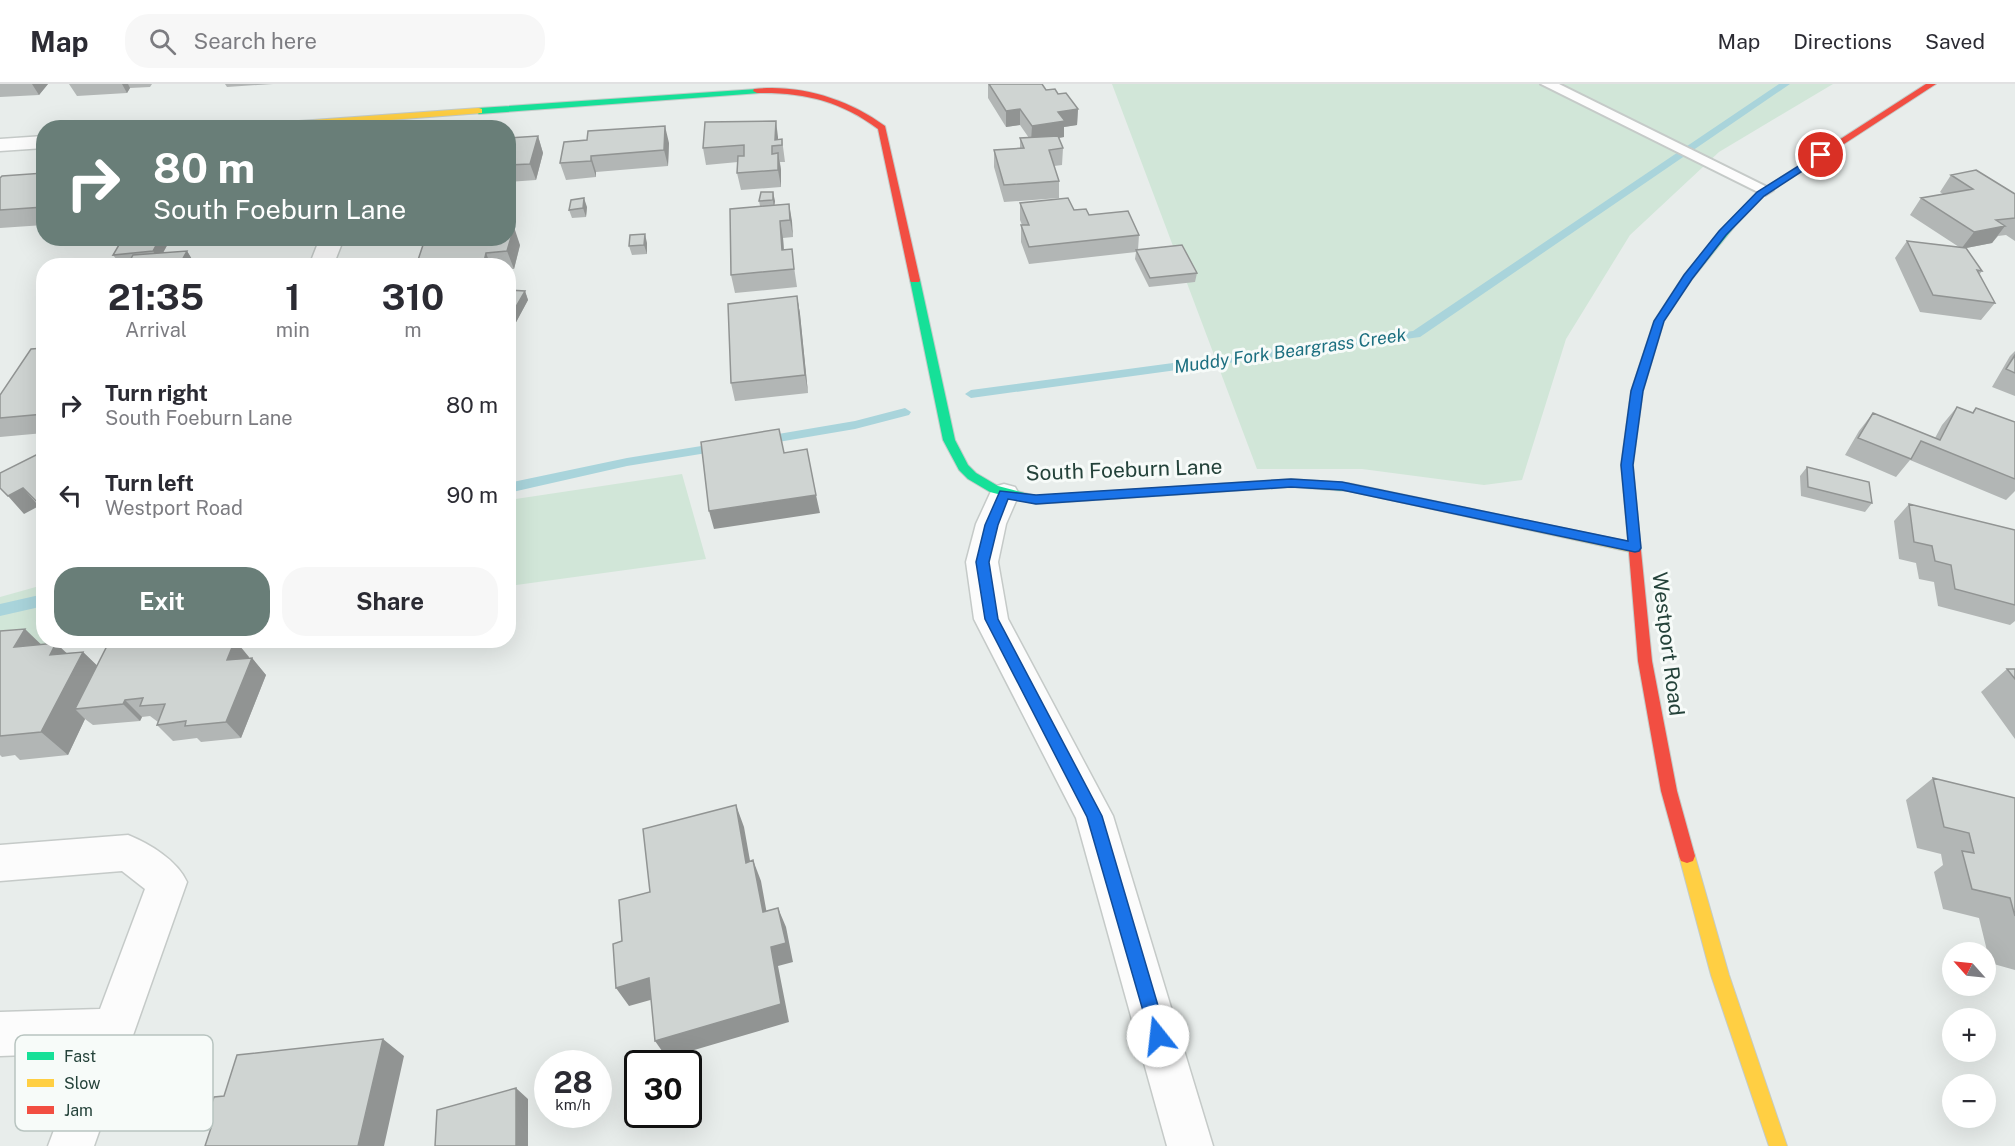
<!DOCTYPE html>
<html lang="en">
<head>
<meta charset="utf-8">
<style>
  body { margin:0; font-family:"Public Sans",sans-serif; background:#f7f7f7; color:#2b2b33; height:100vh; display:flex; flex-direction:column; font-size:22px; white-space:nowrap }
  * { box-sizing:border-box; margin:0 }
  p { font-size:20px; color:#7c7c81 }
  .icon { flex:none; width:33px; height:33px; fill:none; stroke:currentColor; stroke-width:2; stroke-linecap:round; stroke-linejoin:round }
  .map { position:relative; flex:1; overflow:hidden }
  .details { position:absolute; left:36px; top:174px; width:480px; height:390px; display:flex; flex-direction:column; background:#fff; border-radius:24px; box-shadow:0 6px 24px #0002 }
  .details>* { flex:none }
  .top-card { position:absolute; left:36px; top:36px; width:480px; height:126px; border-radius:24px; box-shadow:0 6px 24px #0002; background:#697e78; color:#fff; overflow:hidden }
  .needle { width:39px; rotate:297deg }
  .controls { position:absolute; left:1942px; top:858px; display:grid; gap:12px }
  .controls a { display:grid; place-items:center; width:54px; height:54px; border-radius:50%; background:#fff; box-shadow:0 6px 24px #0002; font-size:30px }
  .speed { position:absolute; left:534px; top:966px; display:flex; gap:12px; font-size:30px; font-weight:700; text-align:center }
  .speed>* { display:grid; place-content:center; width:78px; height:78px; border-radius:50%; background:#fff; box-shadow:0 6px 24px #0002; line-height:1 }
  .speed small { font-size:15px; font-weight:400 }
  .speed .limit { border:3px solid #111; border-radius:9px; background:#fff; color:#111 }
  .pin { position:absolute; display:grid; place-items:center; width:51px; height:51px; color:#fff; margin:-26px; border:3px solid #fff; border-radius:50%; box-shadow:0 2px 6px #0007 }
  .me { position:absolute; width:66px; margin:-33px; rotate:344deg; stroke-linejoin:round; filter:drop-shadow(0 0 4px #0008) }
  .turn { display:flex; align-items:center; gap:21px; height:126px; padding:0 18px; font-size:27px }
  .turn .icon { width:78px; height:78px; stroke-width:2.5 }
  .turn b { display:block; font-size:42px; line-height:51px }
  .eta { display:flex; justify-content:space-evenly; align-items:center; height:102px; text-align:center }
  .eta b { font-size:36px; font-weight:700; line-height:42px }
  .action { display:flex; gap:12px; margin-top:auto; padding:12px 18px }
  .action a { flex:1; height:69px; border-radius:24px; background:#697e78; color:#fff; font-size:24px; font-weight:700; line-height:69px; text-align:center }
  .action a+a { background:#f7f7f7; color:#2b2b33 }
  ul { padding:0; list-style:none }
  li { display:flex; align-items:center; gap:18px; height:90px; padding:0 18px }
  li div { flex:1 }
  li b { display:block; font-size:22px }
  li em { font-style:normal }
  header { display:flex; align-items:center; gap:36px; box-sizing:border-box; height:84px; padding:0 30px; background:#fff; border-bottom:2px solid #e1e1e2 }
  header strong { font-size:28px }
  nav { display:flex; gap:33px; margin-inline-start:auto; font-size:21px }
  .search { width:420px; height:54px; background:#f7f7f7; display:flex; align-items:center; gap:15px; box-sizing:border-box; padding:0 21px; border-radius:24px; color:#7c7c81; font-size:22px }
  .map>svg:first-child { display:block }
  .green { fill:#d1e6d8 }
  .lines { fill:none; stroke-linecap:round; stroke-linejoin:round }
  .stream { fill:#a9d4db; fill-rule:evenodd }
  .lane-casing { stroke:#c5cac8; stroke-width:4 }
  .street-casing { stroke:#c5cac8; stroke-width:3 }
  .fast-casing { stroke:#c3cbc8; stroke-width:2 }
  .slow-casing { stroke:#c3cbc8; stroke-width:2 }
  .jam-casing { stroke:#c3cbc8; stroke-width:2 }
  .lane { fill:#fcfcfc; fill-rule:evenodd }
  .street { fill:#fcfcfc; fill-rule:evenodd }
  .fast { fill:#16e098; fill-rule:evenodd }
  .slow { fill:#ffcf43; fill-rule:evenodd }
  .jam { fill:#f24e42; fill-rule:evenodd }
  .wall { fill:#b2b6b5 }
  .shaded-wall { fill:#919493 }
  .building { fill:#cfd4d2; stroke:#919493; stroke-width:1.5 }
  .route { fill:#1a73e8; stroke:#114b97; stroke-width:1.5 }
  .labels { text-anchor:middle; stroke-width:6; stroke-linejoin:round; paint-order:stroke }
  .far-water-label { font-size:18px; font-style:italic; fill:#1c6f80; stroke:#f7fbf9 }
  .street-label { font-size:21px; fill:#24423a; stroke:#f7fbf9 }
  .key { fill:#f7fbf9; stroke:#b8c4c0; stroke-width:1.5 }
  .key-label { font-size:16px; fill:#24423a }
</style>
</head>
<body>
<header>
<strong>Map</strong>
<div class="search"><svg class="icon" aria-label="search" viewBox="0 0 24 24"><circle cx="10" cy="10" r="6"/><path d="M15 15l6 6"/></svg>Search here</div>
<nav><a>Map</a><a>Directions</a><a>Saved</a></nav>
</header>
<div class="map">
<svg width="2015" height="1062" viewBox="0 0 2015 1062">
  <rect width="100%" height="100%" fill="#e8edeb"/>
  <path class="green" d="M 1112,0 L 1833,0 L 1719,68 L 1630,151 L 1566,255 L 1522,396 L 1484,401 L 1362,385 L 1257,385 Z
    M 682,390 L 706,475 L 509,502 L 509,416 Z
    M 43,501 L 44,556 L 103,557 L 0,570 L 0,513 Z"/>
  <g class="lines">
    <path class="stream" d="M 1779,0 L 1790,0 L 1420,253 L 971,314 L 965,310 L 971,306 L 1413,247 Z
      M 905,324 L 911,328 L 909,331 L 855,345 L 761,361 L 754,357 L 761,353 L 855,337 Z
      M 720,359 L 725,360 L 727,363 L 725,366 L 627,382 L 508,409 L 508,399 L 627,374 Z
      M 44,510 L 44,522 L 0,532 L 0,520 Z"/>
    <g class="lane-casing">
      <path id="lane" d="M 1541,0 L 1559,0 L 1773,106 L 1765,111 L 1760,109 Z"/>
    </g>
    <g class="street-casing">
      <path id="street" d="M 44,52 L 44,64 L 0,67 L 0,55 Z
        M 320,154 L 344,154 L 333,182 L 309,182 Z
        M 1004,400 L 1015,403 L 1019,410 L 1006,440 L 998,478 L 1008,535 L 1113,732 L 1213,1062 L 1167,1062 L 1076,734 L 974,535 L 966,478 L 976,440 L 993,403 Z
        M 128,751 C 150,760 177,776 187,798 L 94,1062 L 48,1062 L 83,969 L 0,972 L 0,928 L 100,925 L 145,805 L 122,787 L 0,797 L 0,761 Z"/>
    </g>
    <g class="fast-casing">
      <path id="fast" d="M 757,5 L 761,7 L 760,9 L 479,30 L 475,27 L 479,24 Z
        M 1726,141 L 1734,143 L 1692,195 L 1664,237 L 1643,307 L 1633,381 L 1640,457 L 1634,462 L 1628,457 L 1621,381 L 1631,307 L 1654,237 L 1684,191 Z
        M 915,193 L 920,196 L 955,356 L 968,381 L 976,389 L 998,402 L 1036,412 L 1291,395 L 1348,399 L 1354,403 L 1348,407 L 1291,403 L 1036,420 L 990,408 L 968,395 L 959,386 L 943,356 L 910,196 Z"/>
    </g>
    <g class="slow-casing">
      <path id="slow" d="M 479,24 L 482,25 L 482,29 L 285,44 L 239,44 L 243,41 Z
        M 1348,399 L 1635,459 L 1641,464 L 1635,469 L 1344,406 L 1342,403 L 1344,400 Z
        M 1687,765 L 1693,767 L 1695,772 L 1729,891 L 1787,1062 L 1769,1062 L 1711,891 L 1679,772 L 1681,767 Z"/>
    </g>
    <g class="jam-casing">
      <path id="jam" d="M 1926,0 L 1936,0 L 1764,112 L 1732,145 L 1726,145 L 1726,141 L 1758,108 Z
        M 754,5 C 800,0 848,15 885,42 L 920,196 L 919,198 L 911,198 L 910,196 L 878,45 C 841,17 803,8 757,9 L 753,7 Z
        M 1634,452 L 1640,457 L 1652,577 L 1677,707 L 1695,772 L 1693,777 L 1687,779 L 1681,777 L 1679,772 L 1661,707 L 1638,577 L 1628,457 Z"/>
    </g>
    <use href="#lane" class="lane"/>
    <use href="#street" class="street"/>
    <use href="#fast" class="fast"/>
    <use href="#slow" class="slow"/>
    <use href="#jam" class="jam"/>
  </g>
  <path class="wall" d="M 0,0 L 48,0 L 39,11 L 0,13 Z
    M 69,0 L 152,0 L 150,3 L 130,4 L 127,9 L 77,12 Z
    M 225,0 L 273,0 L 227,3 Z
    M 988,0 L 1042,0 L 1046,6 L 1058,10 L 1078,25 L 1077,41 L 1064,43 L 1064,53 L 1059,54 L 1063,64 L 1062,81 L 1054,82 L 1059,97 L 1059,114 L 1004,118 L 994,83 L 994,66 L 1020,64 L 1020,54 L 1029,54 L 1020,41 L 1006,43 L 988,14 Z
    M 538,52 L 543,69 L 536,96 L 508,98 L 508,54 Z
    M 782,55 L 785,78 L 780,78 L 781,86 L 781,103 L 741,106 L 737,89 L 738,78 L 706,81 L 703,64 Z
    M 564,58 L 669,59 L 668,82 L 596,88 L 596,93 L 566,96 L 560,79 Z
    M 44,89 L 44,141 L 0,144 L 0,94 Z
    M 1951,91 L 2015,110 L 2015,157 L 2006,151 L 1998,152 L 1992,159 L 1966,164 L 1982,187 L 1979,191 L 1995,219 L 1981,236 L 1920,228 L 1895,174 L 1907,157 L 1959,163 L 1910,131 L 1921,114 L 1943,110 L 1940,108 Z
    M 759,117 L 775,117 L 774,121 L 789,120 L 793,153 L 783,154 L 784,166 L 794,183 L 797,203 L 735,209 L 731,191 L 760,122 Z
    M 1020,119 L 1074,126 L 1139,151 L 1138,166 L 1197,189 L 1195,198 L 1149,203 L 1135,175 L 1136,168 L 1029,180 L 1021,158 L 1021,141 L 1022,141 L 1020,136 Z
    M 587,123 L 586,133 L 572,134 L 569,126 Z
    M 123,154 L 169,154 L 170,156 L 163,169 L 187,167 L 196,182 L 127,182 L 129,179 L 120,180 L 113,171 Z
    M 647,159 L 647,170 L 632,171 L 629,162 Z
    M 520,161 L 514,185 L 508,185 L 508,182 L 418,182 L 417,179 Z
    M 508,206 L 525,207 L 528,216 L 514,242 L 508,242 Z
    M 797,212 L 800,230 L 808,309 L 735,317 L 731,299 Z
    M 44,264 L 44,349 L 0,353 L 0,311 Z
    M 2015,267 L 2015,312 L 1992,303 L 2010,272 Z
    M 1957,323 L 1972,329 L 1976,324 L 2015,338 L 2015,407 L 2006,416 L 1910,376 L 1896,393 L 1845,371 L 1859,347 L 1873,329 L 1935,354 L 1942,341 Z
    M 1807,383 L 1872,419 L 1865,428 L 1801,412 L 1800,392 Z
    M 1909,420 L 2015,446 L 2015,537 L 2010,541 L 1938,522 L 1934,498 L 1919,495 L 1916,479 L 1899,475 L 1894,437 Z
    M 0,547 L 67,569 L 83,568 L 97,582 L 200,559 L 249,573 L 249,574 L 252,574 L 266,591 L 241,654 L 201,658 L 197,654 L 173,657 L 157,641 L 158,638 L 150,632 L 142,633 L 140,637 L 93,641 L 85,635 L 68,671 L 20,676 L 15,671 L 2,673 L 0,671 Z
    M 2007,585 L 2015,585 L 2015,655 L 1981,608 Z
    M 1933,694 L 2015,714 L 2015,886 L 1990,879 L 1979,834 L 1943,825 L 1934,788 L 1943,781 L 1941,770 L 1917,764 L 1906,716 Z"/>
  <path class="shaded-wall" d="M 32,0 L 48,0 L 39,11 Z
    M 122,0 L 128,0 L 130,4 L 127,9 Z
    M 1020,25 L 1020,41 L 1006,43 L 1006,27 Z
    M 1078,25 L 1077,41 L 1064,43 L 1064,53 L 1031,58 L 1032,42 L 1058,28 Z
    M 776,37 L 778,53 L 778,61 L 775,56 Z
    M 665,42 L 669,59 L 668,82 L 664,66 Z
    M 538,52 L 543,69 L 536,96 L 530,80 Z
    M 778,69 L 781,86 L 781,103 L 778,86 Z
    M 591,72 L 596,88 L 596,93 L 591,77 Z
    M 773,108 L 775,117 L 774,125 L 773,116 Z
    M 584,114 L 587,123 L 586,133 L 583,124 Z
    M 789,120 L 792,137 L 793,153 L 790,136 Z
    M 780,137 L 783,154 L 785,184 L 782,166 Z
    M 2005,142 L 1992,159 L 1961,165 L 1974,148 Z
    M 514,143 L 520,161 L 514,185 L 507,167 Z
    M 645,150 L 647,159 L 647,170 L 644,161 Z
    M 160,154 L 169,154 L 170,156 L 159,176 L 153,167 Z
    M 187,167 L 196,182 L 181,182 L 180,180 Z
    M 486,169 L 491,182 L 483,182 Z
    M 525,207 L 528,216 L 514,242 L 510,233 Z
    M 797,212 L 800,230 L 808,309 L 805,291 Z
    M 23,404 L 39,422 L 24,430 L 8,412 Z
    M 816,411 L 820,429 L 714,445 L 709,427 Z
    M 25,545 L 50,569 L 14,563 Z
    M 186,556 L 198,556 L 205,565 L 184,561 Z
    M 235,556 L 249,573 L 242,593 L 227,576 Z
    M 56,559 L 77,579 L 83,568 L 107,591 L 75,625 L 85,635 L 68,671 L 41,648 L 50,571 Z
    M 252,574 L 266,591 L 241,654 L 226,638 Z
    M 125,616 L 142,633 L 140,637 L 123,620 Z
    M 736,721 L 744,743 L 754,799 L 746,779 Z
    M 753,776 L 761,797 L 770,847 L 763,828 Z
    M 778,824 L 786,843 L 793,878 L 778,882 L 789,938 L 667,974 L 655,957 Z
    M 649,894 L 661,913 L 629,922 L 616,904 Z
    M 383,955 L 404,972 L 384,1062 L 358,1062 Z
    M 516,1004 L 528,1015 L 528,1062 L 516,1062 Z"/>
  <path class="building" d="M 989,0 L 1042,0 L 1046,6 L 1055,5 L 1058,10 L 1066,9 L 1078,25 L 1058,28 L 1065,37 L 1032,42 L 1020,25 L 1006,27 Z
    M 776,37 L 775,56 L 782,55 L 782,61 L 772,62 L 772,70 L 778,69 L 778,86 L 737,89 L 738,72 L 744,72 L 744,61 L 703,64 L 705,38 Z
    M 665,42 L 664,66 L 591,72 L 591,77 L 560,79 L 564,58 L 587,56 L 588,47 Z
    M 538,52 L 530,80 L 508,81 L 508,54 Z
    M 1058,52 L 1063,64 L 1049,66 L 1059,97 L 1004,101 L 994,66 L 1024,64 L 1020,54 Z
    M 1976,86 L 2015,110 L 2015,134 L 1996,136 L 2005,142 L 1974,148 L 1921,114 L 1973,105 L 1951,91 Z
    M 44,89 L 44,123 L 0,126 L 0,94 L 2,92 Z
    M 761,108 L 773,108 L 773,116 L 759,117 Z
    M 584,114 L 583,124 L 569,126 L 571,116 Z
    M 1068,114 L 1074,126 L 1086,125 L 1089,131 L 1128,127 L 1139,151 L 1029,163 L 1021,141 L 1029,141 L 1020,119 Z
    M 789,120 L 790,136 L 780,137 L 782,166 L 792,165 L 794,185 L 731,191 L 730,125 Z
    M 514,143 L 507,167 L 486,169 L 483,182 L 426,182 L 428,178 L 417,179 L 423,161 L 429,161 L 431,154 L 508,154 L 508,144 Z
    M 645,150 L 644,161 L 629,162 L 630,151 Z
    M 123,154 L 160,154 L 153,167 L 113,171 Z
    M 1907,157 L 1966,164 L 1982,187 L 1977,186 L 1995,219 L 1933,211 Z
    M 1182,161 L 1197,189 L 1150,194 L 1136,166 Z
    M 187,167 L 180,180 L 186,179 L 185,182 L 127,182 L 133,171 Z
    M 508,206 L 525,207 L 510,233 L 508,233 Z
    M 797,212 L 805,291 L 731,299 L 728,220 Z
    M 44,264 L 44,330 L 0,334 L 0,311 L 31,265 Z
    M 2015,271 L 2015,289 L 2006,285 Z
    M 1957,323 L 1973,329 L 1976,324 L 2015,338 L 2015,395 L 1921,357 L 1911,375 L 1858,354 L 1873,329 L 1940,356 Z
    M 779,345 L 784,369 L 807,365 L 816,411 L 709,427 L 701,358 Z
    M 44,367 L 44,425 L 23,404 L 8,412 L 0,404 L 0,389 Z
    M 1807,383 L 1869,398 L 1872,419 L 1808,403 Z
    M 1909,420 L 2015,446 L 2015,521 L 1955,505 L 1951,481 L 1935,477 L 1932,462 L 1914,458 Z
    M 25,545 L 14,563 L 56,559 L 50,571 L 83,568 L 41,648 L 0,652 L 0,547 Z
    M 141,556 L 186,556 L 184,561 L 235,556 L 227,576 L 252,574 L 226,638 L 185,642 L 186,637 L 157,641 L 165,620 L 140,622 L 143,614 L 125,616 L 123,620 L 75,625 L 108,560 Z
    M 2007,585 L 2015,585 L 2015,595 Z
    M 1933,694 L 2015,714 L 2015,832 L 2010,814 L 1972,805 L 1962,767 L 1974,769 L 1969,749 L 1944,743 Z
    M 736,721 L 746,779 L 753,776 L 763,828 L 778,824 L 786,859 L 771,863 L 781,920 L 655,957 L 649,894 L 616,904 L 613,860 L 622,857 L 619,816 L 650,808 L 643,745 Z
    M 383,955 L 358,1062 L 205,1062 L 211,1044 L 203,1045 L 214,1013 L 224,1012 L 237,971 Z
    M 516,1004 L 516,1062 L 435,1062 L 437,1026 Z"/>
  <path class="route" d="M 1821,68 L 1825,71 L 1824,73 L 1764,112 L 1726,151 L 1692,195 L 1664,237 L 1643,307 L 1633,381 L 1641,464 L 1639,467 L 1635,468 L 1342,406 L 1291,403 L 1036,420 L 1008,415 L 998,441 L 989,478 L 998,535 L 1102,732 L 1167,952 L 1165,958 L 1158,961 L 1152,958 L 1087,733 L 985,535 L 976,478 L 985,441 L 1000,407 L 1036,411 L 1291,395 L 1342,398 L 1628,457 L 1621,381 L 1631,307 L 1654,237 L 1684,191 L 1719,147 L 1757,108 Z"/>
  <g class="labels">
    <g class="far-water-label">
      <text transform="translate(1290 267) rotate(-8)" y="6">Muddy Fork Beargrass Creek</text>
    </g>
    <g class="street-label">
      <text transform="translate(1124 386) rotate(-2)" y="7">South Foeburn Lane</text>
      <text transform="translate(1668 560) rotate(83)" y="7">Westport Road</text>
    </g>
  </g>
  <rect x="15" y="951" width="198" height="96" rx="9" class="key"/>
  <rect x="27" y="968" width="27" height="8" fill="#16e098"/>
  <rect x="27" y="995" width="27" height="8" fill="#ffcf43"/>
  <rect x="27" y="1022" width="27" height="8" fill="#f24e42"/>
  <g class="key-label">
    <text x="64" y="978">Fast</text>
    <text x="64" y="1005">Slow</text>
    <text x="64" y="1032">Jam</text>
  </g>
</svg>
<div class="controls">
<a><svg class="needle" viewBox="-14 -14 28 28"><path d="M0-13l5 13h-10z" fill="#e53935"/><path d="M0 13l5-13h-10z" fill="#7c7c81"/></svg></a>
<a>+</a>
<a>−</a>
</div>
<div class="speed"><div>28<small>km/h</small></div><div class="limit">30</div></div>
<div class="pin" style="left:1821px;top:71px;background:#d93025"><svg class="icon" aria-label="arrive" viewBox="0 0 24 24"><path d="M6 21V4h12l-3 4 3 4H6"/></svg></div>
<svg class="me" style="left:1158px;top:952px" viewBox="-20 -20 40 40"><circle r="19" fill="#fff"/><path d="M0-13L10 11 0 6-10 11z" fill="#1a73e8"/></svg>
<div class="top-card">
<div class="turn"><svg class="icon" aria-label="right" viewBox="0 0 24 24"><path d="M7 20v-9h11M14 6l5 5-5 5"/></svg><div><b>80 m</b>South Foeburn Lane</div></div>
</div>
<section class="details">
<div class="eta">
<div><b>21:35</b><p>Arrival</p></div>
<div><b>1</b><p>min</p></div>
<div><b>310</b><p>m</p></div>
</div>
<ul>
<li><svg class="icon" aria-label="right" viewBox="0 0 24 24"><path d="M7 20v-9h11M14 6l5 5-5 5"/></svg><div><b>Turn right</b><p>South Foeburn Lane</p></div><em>80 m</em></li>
<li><svg class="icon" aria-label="left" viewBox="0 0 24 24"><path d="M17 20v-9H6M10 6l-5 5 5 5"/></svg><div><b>Turn left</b><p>Westport Road</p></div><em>90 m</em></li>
</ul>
<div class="action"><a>Exit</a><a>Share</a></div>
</section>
</div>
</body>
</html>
